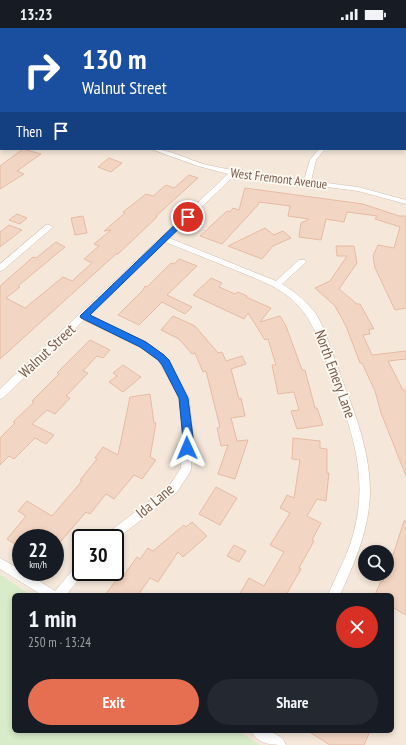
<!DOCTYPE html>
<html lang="en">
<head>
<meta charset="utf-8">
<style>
  body { margin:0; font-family:"PT Sans Narrow",sans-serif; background:#242831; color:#f1f3f6; height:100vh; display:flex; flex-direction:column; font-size:15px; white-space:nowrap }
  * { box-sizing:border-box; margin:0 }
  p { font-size:13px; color:#9ea1a6 }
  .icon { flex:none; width:22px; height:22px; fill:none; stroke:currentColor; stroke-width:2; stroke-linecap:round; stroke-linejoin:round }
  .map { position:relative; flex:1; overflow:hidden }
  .drawer { position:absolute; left:12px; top:565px; width:382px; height:140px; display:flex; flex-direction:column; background:#171b24; border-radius:6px; box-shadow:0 2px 6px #0003 }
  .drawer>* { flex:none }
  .hud { position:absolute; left:0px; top:0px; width:406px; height:122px; box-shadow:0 2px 6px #0003; background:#1a4fa0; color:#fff; overflow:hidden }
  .buttons { position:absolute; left:358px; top:517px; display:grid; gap:8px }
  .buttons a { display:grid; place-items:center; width:36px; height:36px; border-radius:50%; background:#171b24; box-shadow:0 2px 6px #0003; font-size:20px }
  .speed { position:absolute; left:12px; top:501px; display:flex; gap:8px; font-size:20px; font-weight:700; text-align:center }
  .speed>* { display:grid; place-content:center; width:52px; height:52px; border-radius:50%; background:#171b24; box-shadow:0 2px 6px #0003; line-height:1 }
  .speed small { font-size:10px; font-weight:400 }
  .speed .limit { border:2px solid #111; border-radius:6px; background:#fff; color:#111 }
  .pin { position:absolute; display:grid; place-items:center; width:34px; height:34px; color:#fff; margin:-17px; border:2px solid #fff; border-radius:50%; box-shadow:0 1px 4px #0007 }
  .me { position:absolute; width:44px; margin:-22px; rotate:359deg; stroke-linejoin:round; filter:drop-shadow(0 0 3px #0008) }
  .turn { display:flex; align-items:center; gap:14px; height:84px; padding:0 16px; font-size:18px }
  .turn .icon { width:52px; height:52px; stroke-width:2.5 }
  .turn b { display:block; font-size:28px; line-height:34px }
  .then { display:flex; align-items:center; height:38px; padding:0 16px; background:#0003; gap:8px; font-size:15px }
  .round { display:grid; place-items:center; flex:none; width:42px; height:42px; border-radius:21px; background:#242831 }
  .head { display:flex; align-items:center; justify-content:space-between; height:68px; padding:0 16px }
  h1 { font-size:24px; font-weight:700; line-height:30px }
  .cta { display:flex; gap:8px; margin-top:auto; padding:8px 16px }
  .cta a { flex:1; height:46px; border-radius:24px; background:#e76f51; color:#fff; font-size:16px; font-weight:700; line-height:46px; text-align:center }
  .cta a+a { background:#242831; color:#f1f3f6 }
  .status { display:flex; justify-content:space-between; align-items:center; height:28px; padding:0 20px; background:#171b24; direction:ltr }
  .status svg { height:11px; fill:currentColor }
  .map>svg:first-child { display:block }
  .residential { fill:#f5e8da; fill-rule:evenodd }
  .green { fill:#d8ecc9 }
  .building { fill:#f3d5c3; stroke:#e6bba3 }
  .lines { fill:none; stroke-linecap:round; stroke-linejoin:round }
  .street-casing { stroke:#d1beb0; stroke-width:1 }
  .path { stroke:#d9b8a5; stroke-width:1.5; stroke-dasharray:0.5 2; stroke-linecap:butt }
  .street { fill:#fff; fill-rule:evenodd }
  .route { fill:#1a73e8; stroke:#114b97 }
  .labels { text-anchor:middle; stroke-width:3.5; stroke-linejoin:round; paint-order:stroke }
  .far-street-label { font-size:13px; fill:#7a5c4d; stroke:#fffaf3 }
  .street-label { font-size:15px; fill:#7a5c4d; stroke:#fffaf3 }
</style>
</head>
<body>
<div class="status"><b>13:23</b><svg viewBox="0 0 49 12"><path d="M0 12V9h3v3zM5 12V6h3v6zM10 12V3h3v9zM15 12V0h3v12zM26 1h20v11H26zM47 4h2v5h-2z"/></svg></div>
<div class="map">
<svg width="406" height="717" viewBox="0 0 406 717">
  <rect width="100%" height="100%" fill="#fdf6ec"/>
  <path class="residential" d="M 0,0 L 406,0 L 406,717 L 260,717 L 239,703 L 392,703 L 392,567 L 31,567 L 0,546 ZM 1,1 L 405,1 L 405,121 L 1,121 ZM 21,510 L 55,510 L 55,544 L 21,544 ZM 81,510 L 115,510 L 115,544 L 81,544 ZM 365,524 L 387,524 L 387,546 L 365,546 Z"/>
  <path class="green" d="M 0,546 L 31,567 L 14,567 L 14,703 L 239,703 L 260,717 L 0,717 Z"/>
  <path class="building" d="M 23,121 L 41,126 L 17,143 L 24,146 L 0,161 L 0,138 Z
    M 109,130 L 122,135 L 111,144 L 98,139 Z
    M 189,147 L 198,150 L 156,188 L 157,189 L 118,226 L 116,226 L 0,331 L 0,258 L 33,229 L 36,230 L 56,214 L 65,219 L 18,258 L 20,259 L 6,270 L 25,280 L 63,249 L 72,253 L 92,235 L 84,231 L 99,218 L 94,216 L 111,202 L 104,203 L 125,185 L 123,184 L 146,166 L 153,168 L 166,157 L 174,160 Z
    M 245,160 L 363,176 L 399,188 L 406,188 L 406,280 L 395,282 L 375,240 L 373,228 L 378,217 L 394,220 L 400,199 L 375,191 L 377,188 L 347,184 L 344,194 L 326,191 L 321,212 L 299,209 L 301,195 L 309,191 L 288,188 L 290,178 L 259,174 L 258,177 L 222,216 L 200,208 L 227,183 L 230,184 L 233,180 L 239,182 Z
    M 17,186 L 27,190 L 20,196 L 9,192 Z
    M 83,188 L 87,205 L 75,207 L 71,190 Z
    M 9,197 L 22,202 L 0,219 L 0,204 Z
    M 265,200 L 274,207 L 283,203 L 291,210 L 273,218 L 262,231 L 228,218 Z
    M 336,218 L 354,218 L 357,235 L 339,261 L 357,276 L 360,276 L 374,301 L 369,301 L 370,306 L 363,307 L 372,327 L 406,323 L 406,331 L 388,333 L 403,362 L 406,362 L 406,448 L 381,385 L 375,363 L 362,335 L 360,335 L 346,298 L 335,278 L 315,260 L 330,253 L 347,228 L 337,228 Z
    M 179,231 L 197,238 L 167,267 L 192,279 L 185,286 L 162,274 L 139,297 L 118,287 L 143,262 L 145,258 L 147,259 L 171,235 L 174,236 Z
    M 211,250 L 222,255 L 219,259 L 235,266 L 238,264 L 247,268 L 246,269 L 271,280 L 260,294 L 280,288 L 286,298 L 302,342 L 305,342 L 315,380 L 317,380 L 323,397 L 297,401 L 291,383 L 299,382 L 294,364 L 278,366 L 272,337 L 276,337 L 268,311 L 265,312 L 248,285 L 244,291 L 193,267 Z
    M 173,288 L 195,298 L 218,325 L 222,324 L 226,333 L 242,328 L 246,336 L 231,341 L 239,371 L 241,370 L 245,388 L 231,390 L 237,413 L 248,412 L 235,451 L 218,446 L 228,417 L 221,418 L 217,400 L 220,399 L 206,343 L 203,344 L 195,325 L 192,326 L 179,311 L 161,302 Z
    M 90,312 L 110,322 L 103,330 L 97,328 L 83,343 L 88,345 L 66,368 L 70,370 L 55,386 L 47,382 L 32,396 L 54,407 L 46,416 L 35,410 L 14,431 L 9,428 L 0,437 L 0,410 L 15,395 L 13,394 L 34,374 L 32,373 L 59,346 L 57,345 Z
    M 123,337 L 141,349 L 123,364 L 109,354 L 117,348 L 113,345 Z
    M 150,366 L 154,395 L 156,395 L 150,429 L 156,432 L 142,451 L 134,447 L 114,471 L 106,466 L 90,486 L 86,484 L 55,520 L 55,510 L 21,510 L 21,520 L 7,511 L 26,488 L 18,483 L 27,473 L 52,488 L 82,453 L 80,452 L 97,431 L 95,430 L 103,419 L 118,427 L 130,369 Z
    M 293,410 L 320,413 L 320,420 L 327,421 L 327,445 L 329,445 L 326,473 L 317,471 L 307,488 L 321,495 L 312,512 L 314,513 L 299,540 L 301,541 L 286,567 L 239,567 L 249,550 L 264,558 L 284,524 L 270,517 L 290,485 L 280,480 L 287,467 L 294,470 L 300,432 L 292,431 Z
    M 216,459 L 237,470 L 220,497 L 199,486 Z
    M 404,493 L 406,493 L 406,587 L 392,579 L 392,567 L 375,567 L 381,553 L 383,554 L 385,546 L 387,546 L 387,539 L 391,526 L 393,527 Z
    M 192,494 L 207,508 L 183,529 L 178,524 L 158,554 L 150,550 L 138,567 L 105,567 L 119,548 L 122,550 L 137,529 L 140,531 L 148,520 L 153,523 L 184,497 L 186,499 Z
    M 234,517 L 246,523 L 239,534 L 227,528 Z
    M 308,703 L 370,703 L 364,717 L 330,717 Z"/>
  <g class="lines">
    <g class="street-casing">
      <path id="street" d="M 25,0 L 32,0 L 24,1 Z
        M 221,0 L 230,0 L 231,1 L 222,1 Z
        M 293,0 L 300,0 L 292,1 Z
        M 1,13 L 1,17 L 0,18 L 0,14 Z
        M 406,26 L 406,30 L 405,31 L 405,27 Z
        M 405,45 L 406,45 L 406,49 L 405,49 Z
        M 0,66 L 1,66 L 1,70 L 0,70 Z
        M 0,116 L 1,116 L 1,120 L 0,120 Z
        M 151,121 C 170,121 188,132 207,137 C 239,144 271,148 304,152 L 310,132 L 319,121 L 325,121 L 316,132 L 311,153 L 358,159 L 406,172 L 406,176 L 358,163 L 235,147 L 169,210 L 276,253 L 299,232 L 305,232 L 306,234 L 282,256 C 295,264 307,274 316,286 C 326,303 331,322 338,340 C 352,379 370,419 370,463 C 370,499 355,534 340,567 L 328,567 C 335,550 344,534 350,517 C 372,451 352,403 329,341 C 319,314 313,288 289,269 C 273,256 254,250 235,242 C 212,233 189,223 165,214 L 89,287 L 146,315 L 164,327 L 168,333 L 189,370 L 193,409 L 191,441 L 190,444 L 177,464 L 115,512 L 115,510 L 104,510 L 105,507 L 169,458 L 181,440 L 183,409 L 179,370 L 158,331 L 140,319 L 84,292 L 3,370 L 0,371 L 0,361 L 228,146 L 198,138 Z
        M 46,197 L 49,197 L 53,199 L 3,242 L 0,243 L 0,236 Z
        M 0,530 L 21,542 L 21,544 L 25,544 L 55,563 L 77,537 L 81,536 L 81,544 L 85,544 L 66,567 L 42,567 L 0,541 Z
        M 252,703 C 264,703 281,703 286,717 C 274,717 257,717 252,703 Z"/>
    </g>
    <path class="path" d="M 211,1 L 213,0"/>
    <use href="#street" class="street"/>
  </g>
  <path class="route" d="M 185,187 L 188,187 L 191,189 L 90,287 L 146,314 L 164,327 L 169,332 L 188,370 L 193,409 L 191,422 L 184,422 L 179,370 L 162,337 L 158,332 L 140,319 L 81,290 L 80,288 Z"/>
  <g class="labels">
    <g class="far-street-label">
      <text transform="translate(279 150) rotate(7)" y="5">West Fremont Avenue</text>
    </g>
    <g class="street-label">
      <text transform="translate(47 323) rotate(-43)" y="5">Walnut Street</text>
      <text transform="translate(335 346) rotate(70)" y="5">North Emery Lane</text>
      <text transform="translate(155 473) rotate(-40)" y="5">Ida Lane</text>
    </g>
  </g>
</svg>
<div class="buttons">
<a><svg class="icon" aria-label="search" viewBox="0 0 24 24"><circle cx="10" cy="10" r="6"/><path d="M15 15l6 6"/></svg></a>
</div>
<div class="speed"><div>22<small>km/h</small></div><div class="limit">30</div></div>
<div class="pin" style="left:188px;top:189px;background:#d93025"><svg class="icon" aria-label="arrive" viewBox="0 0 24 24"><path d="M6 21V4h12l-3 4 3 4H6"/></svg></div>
<svg class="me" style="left:187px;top:420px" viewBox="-20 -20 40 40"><path d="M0-17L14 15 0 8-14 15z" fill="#1a73e8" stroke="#fff" stroke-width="4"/></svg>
<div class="hud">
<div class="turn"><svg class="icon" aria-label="right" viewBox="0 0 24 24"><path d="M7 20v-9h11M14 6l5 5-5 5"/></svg><div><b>130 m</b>Walnut Street</div></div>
<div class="then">Then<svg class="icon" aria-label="arrive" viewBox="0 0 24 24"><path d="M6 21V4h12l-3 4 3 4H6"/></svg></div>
</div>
<section class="drawer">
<div class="head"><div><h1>1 min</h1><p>250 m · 13:24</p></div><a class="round" style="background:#d93025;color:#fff"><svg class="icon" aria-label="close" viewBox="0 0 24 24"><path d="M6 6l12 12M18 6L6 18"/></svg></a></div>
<div class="cta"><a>Exit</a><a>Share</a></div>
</section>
</div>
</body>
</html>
